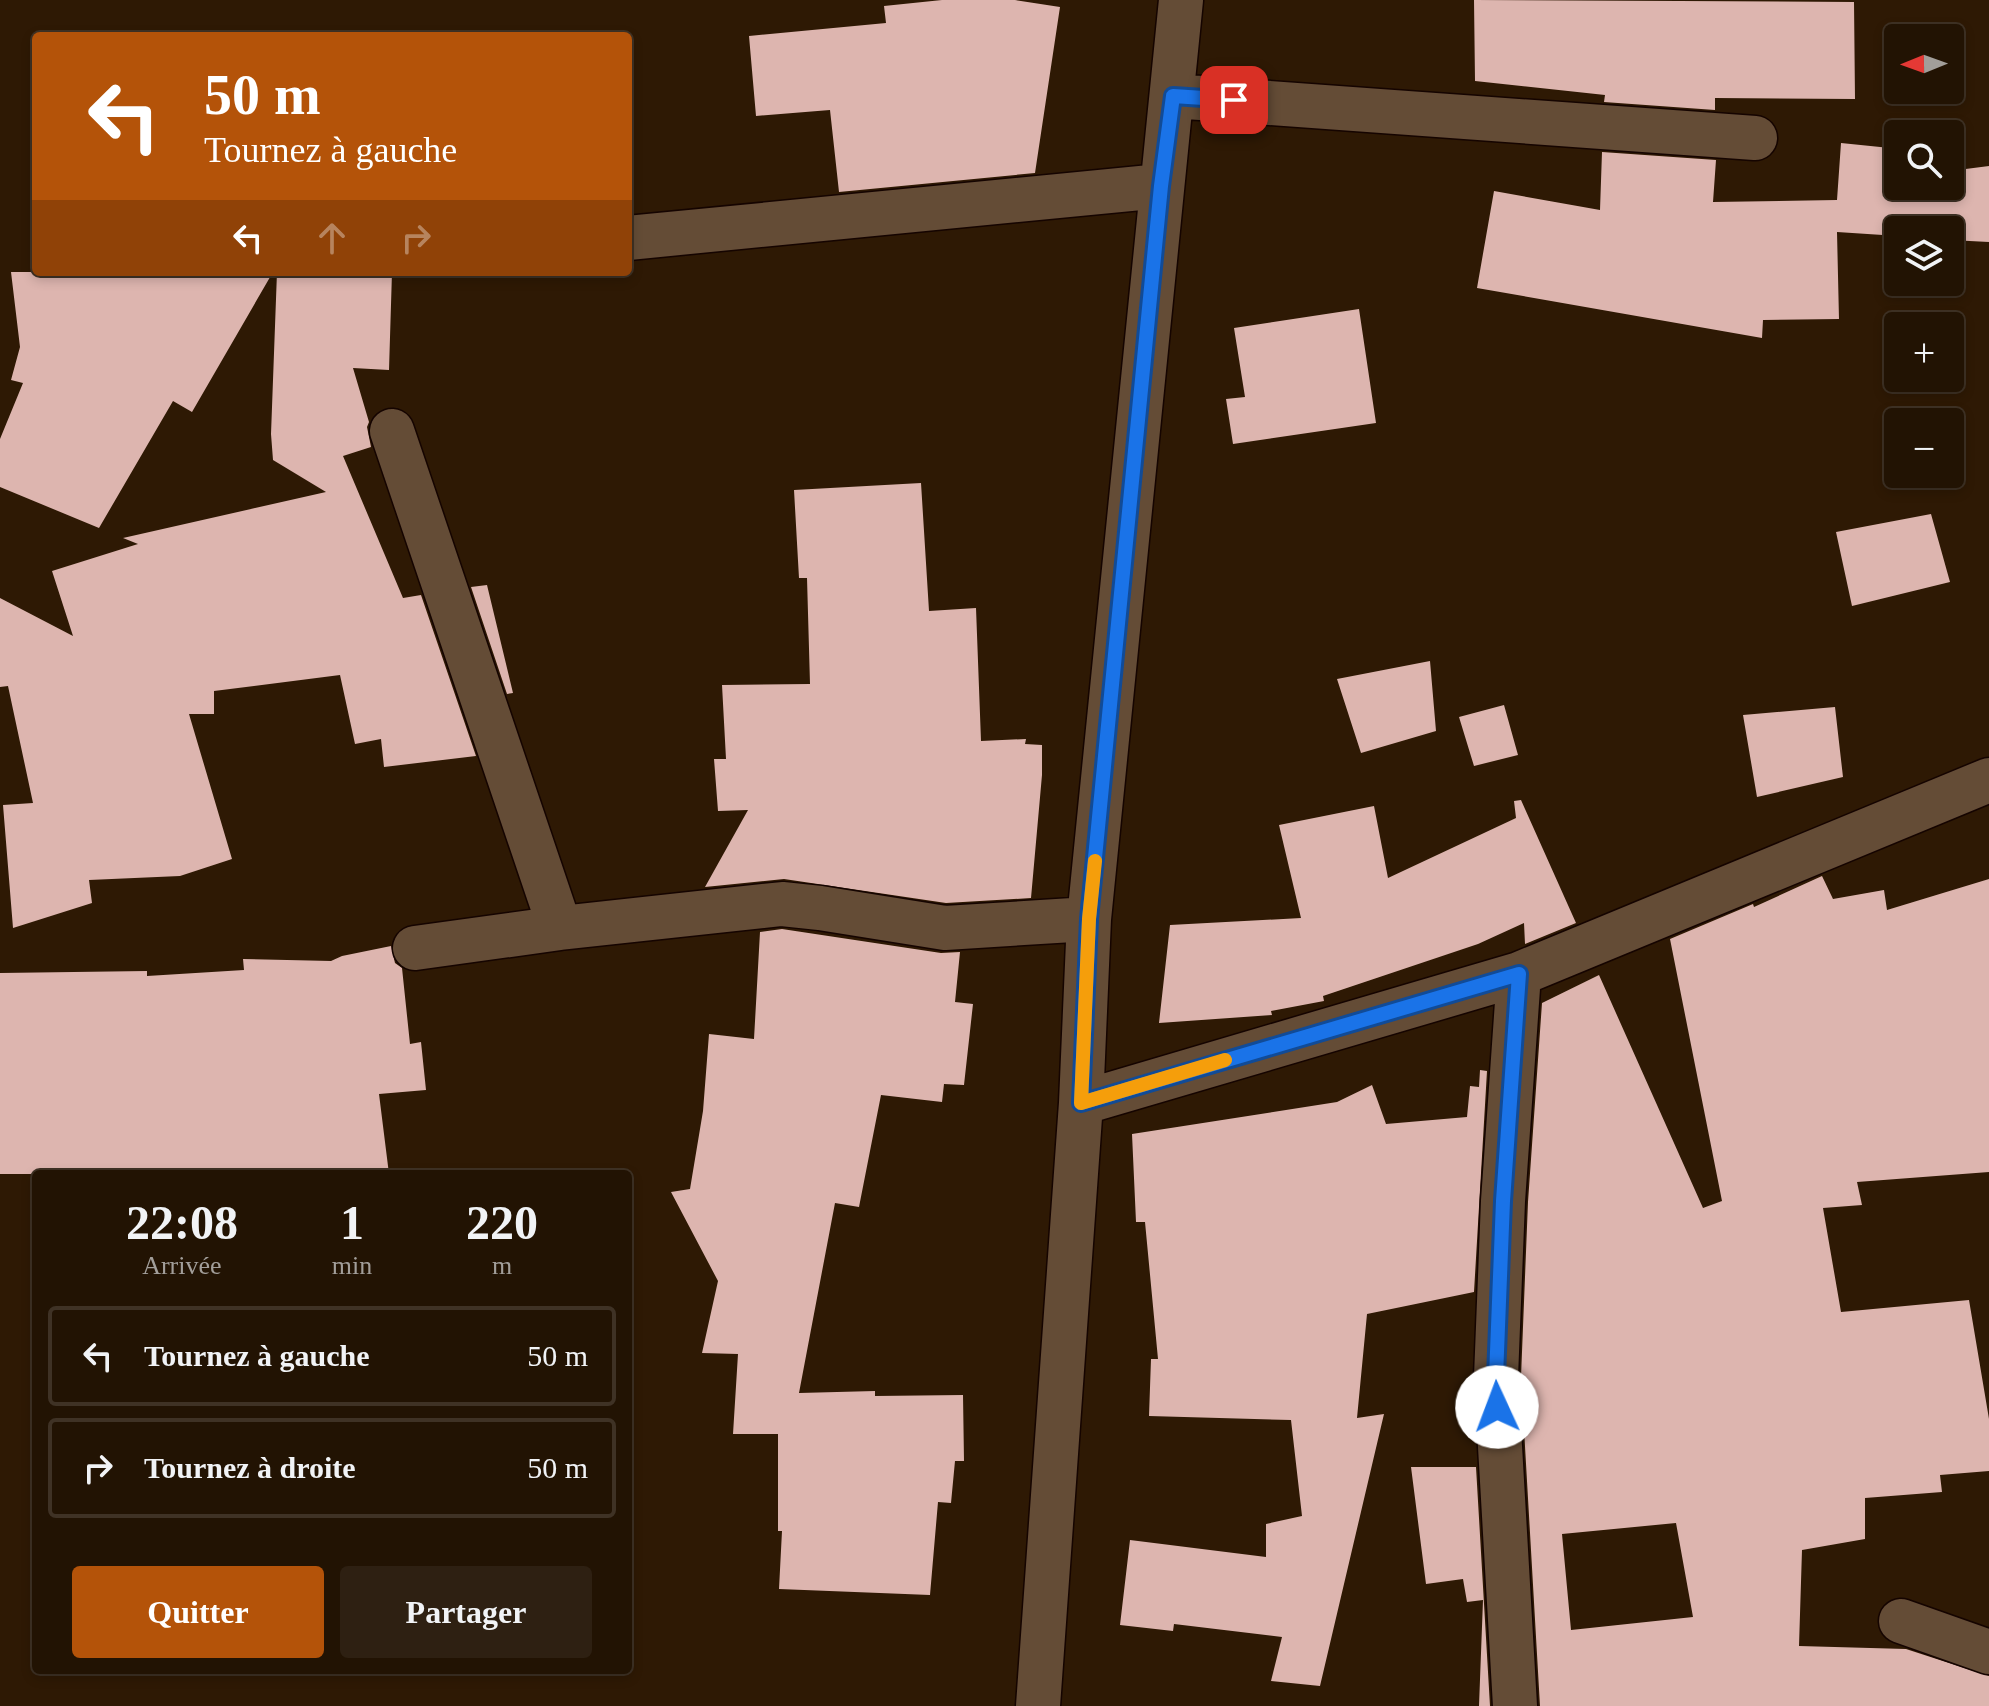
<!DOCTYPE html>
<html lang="fr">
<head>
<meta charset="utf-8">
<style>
  body { margin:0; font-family:"Times New Roman",serif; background:#2e2012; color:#f1f3f6; height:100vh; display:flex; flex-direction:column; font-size:30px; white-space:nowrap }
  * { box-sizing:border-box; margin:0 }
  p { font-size:26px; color:#a29e9a }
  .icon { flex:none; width:44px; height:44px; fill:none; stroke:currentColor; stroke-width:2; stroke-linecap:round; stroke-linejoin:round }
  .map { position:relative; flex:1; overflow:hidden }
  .panel { position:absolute; left:32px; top:1170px; width:600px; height:504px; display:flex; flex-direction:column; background:#221303; border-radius:8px; box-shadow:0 4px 12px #0003,0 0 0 2px #3f3225 }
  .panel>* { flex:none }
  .top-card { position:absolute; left:32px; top:32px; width:600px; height:244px; border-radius:8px; box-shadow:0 4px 12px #0003,0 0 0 2px #3f3225; background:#b45309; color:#fff; overflow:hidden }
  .needle { width:52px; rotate:269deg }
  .tools { position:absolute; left:1884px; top:24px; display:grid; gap:16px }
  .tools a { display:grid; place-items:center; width:80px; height:80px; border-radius:8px; background:#221303; box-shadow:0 4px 12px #0003,0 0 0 2px #3f3225; font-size:40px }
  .pin { position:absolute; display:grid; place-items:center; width:68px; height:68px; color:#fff; margin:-34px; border-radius:16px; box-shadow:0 4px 12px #0006 }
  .me { position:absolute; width:88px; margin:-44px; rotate:358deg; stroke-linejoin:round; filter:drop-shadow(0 0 6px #0008) }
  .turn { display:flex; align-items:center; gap:28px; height:168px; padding:0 40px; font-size:36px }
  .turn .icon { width:104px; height:104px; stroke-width:2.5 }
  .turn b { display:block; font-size:56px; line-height:68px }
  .lanes { display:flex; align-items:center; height:76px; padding:0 40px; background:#0003; justify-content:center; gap:40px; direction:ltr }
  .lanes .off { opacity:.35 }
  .eta { display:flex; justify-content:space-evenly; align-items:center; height:136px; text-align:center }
  .eta b { font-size:48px; font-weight:700; line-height:56px }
  .button { display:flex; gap:16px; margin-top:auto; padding:16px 40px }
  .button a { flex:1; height:92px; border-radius:8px; background:#b45309; color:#fff; font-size:32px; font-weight:700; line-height:92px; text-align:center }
  .button a+a { background:#2e2012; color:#f1f3f6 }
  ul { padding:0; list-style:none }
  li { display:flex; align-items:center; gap:24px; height:100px; margin:0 16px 12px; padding:0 24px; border:4px solid #3f3225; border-radius:8px }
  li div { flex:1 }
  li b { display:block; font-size:30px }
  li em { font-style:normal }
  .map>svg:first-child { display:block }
  .building { fill:#ddb5af; fill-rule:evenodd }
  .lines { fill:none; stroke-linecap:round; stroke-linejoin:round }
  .street-casing { stroke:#150400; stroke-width:47 }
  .street { stroke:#644c36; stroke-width:44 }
  .route-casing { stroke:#114b97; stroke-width:20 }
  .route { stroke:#1a73e8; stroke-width:14 }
  .slow { stroke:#f59e0b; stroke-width:14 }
</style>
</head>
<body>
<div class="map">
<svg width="1989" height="1706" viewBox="0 0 1989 1706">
  <rect width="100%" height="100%" fill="#2e1904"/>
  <path class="building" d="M 942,0 L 1015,0 L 1060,7 L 1035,173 L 839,192 L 830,110 L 756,116 L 749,36 L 886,23 L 884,6 Z
    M 1474,0 L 1854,2 L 1855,99 L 1715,98 L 1715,110 L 1604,102 L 1605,95 L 1475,81 Z
    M 1841,143 L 1890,148 L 1887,178 L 1898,177 L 1898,186 L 1950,186 L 1950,171 L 1989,166 L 1989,242 L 1950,240 L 1950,230 L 1898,230 L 1898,236 L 1837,232 L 1839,319 L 1763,320 L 1762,338 L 1477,288 L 1494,191 L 1600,210 L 1602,152 L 1716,160 L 1713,202 L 1837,200 Z
    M 11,272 L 273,272 L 192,412 L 173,401 L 99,528 L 0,487 L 0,439 L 23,383 L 11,380 L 20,347 Z
    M 277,272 L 392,272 L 389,370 L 353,368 L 369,422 L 367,427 L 371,447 L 343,456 L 403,598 L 421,595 L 476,756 L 384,767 L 381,739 L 355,744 L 340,675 L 214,691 L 214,714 L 189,714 L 232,859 L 180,876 L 89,880 L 92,903 L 13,928 L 3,805 L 33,803 L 8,686 L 0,687 L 0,598 L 73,636 L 52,571 L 138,544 L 123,538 L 326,492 L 273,460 L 271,434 Z
    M 1359,309 L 1376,423 L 1233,444 L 1226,399 L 1245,397 L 1234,328 Z
    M 921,483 L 929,611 L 976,608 L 981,741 L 1026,739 L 1025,744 L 1042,745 L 1042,775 L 1031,898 L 946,903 L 784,879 L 705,887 L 748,810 L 718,811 L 714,759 L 726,759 L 722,685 L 810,684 L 807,578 L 799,578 L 794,490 Z
    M 1931,514 L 1950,582 L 1852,606 L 1836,532 Z
    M 487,585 L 513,693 L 507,694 L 471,587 Z
    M 1430,661 L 1436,731 L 1361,753 L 1337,679 Z
    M 1504,705 L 1518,755 L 1474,766 L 1459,717 Z
    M 1835,707 L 1843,777 L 1757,797 L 1743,715 Z
    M 1521,800 L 1576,923 L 1525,944 L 1524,923 L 1478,944 L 1323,996 L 1324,1001 L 1271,1011 L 1272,1015 L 1159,1023 L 1170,925 L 1301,918 L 1279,825 L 1374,806 L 1388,878 L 1516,818 L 1514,801 Z
    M 1822,876 L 1833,899 L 1884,890 L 1887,910 L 1989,879 L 1989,1172 L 1857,1182 L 1862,1205 L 1823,1208 L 1841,1312 L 1969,1300 L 1989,1419 L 1989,1471 L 1940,1475 L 1942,1492 L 1865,1498 L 1865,1539 L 1802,1550 L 1799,1646 L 1906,1649 L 1989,1676 L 1989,1706 L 1540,1706 L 1521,1377 L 1528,1202 L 1542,1003 L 1599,975 L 1703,1208 L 1722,1201 L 1670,939 L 1753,904 L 1754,907 ZM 1676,1523 L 1693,1617 L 1571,1630 L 1562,1534 Z
    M 782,929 L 941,953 L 960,952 L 955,1002 L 973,1004 L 964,1085 L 944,1084 L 942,1102 L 881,1095 L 859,1207 L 835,1203 L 799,1393 L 875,1391 L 875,1396 L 963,1395 L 964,1461 L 955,1461 L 951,1503 L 938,1502 L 930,1595 L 779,1589 L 782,1531 L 778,1531 L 778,1434 L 733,1434 L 738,1354 L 702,1353 L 718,1281 L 671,1192 L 690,1189 L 703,1111 L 709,1034 L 754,1039 L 760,932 Z
    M 391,946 L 395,963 L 402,968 L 410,1044 L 421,1042 L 426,1090 L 379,1094 L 389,1174 L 0,1174 L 0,973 L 147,971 L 147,976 L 244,970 L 243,959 L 331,961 L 342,956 Z
    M 1480,1070 L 1487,1071 L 1474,1292 L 1367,1314 L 1357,1418 L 1384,1414 L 1320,1686 L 1271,1681 L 1282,1637 L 1174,1624 L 1173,1631 L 1120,1625 L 1130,1540 L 1266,1557 L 1266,1524 L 1302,1516 L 1291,1420 L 1149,1416 L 1151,1359 L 1158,1359 L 1145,1222 L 1136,1222 L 1132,1134 L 1337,1102 L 1372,1085 L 1386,1124 L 1467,1117 L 1470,1086 L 1479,1087 Z
    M 1411,1467 L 1476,1467 L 1490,1706 L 1479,1706 L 1483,1600 L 1467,1602 L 1463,1579 L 1426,1584 Z"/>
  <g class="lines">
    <g class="street-casing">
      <path id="street" d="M 1173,96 L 1755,138
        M 628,238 L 1161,186
        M 392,431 L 560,928 L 782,904 L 820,908 L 945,928 L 1089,919
        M 415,948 L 560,928
        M 1081,1103 L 1519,974 L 1989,780
        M 1901,1621 L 1989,1652
        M 1038,1706 L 1081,1103 L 1089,919 L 1181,0
        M 1515,1706 L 1496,1377 L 1503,1201 L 1519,974"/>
    </g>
    <use href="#street" class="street"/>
  </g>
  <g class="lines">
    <g class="route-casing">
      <path id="route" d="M 1234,100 L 1173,96 L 1161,186 L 1089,919 L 1081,1103 L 1519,974 L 1503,1201 L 1496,1377 L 1497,1407"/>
    </g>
    <use href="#route" class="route"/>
    <path class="slow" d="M 1095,861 L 1089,919 L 1081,1103 L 1225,1060"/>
  </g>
</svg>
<div class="tools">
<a><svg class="needle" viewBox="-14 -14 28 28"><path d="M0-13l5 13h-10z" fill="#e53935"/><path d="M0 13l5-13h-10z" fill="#a29e9a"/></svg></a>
<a><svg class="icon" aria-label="search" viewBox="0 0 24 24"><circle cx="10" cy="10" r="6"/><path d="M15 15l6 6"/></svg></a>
<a><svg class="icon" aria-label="layers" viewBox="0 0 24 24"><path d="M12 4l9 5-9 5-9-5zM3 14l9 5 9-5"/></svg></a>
<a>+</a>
<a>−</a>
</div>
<div class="pin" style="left:1234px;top:100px;background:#d93025"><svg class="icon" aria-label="arrive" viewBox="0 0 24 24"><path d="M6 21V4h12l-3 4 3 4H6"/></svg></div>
<svg class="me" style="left:1497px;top:1407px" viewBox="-20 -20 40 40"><circle r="19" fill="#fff"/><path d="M0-13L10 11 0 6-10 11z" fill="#1a73e8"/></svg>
<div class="top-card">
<div class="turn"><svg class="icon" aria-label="left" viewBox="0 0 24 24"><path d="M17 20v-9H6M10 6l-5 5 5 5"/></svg><div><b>50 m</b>Tournez à gauche</div></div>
<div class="lanes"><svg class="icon" aria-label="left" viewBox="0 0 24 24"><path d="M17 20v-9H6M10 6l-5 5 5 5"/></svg><svg class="icon off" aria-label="ahead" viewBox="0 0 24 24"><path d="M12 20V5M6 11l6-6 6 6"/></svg><svg class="icon off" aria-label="right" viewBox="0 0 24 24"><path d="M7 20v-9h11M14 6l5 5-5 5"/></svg></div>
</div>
<section class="panel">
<div class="eta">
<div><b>22:08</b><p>Arrivée</p></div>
<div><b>1</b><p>min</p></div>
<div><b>220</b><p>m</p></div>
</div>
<ul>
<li><svg class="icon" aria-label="left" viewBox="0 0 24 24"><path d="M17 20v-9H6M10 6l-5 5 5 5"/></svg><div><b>Tournez à gauche</b></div><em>50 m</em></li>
<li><svg class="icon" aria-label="right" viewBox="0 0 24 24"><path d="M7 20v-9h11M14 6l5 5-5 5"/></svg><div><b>Tournez à droite</b></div><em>50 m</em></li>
</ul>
<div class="button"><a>Quitter</a><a>Partager</a></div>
</section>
</div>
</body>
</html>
